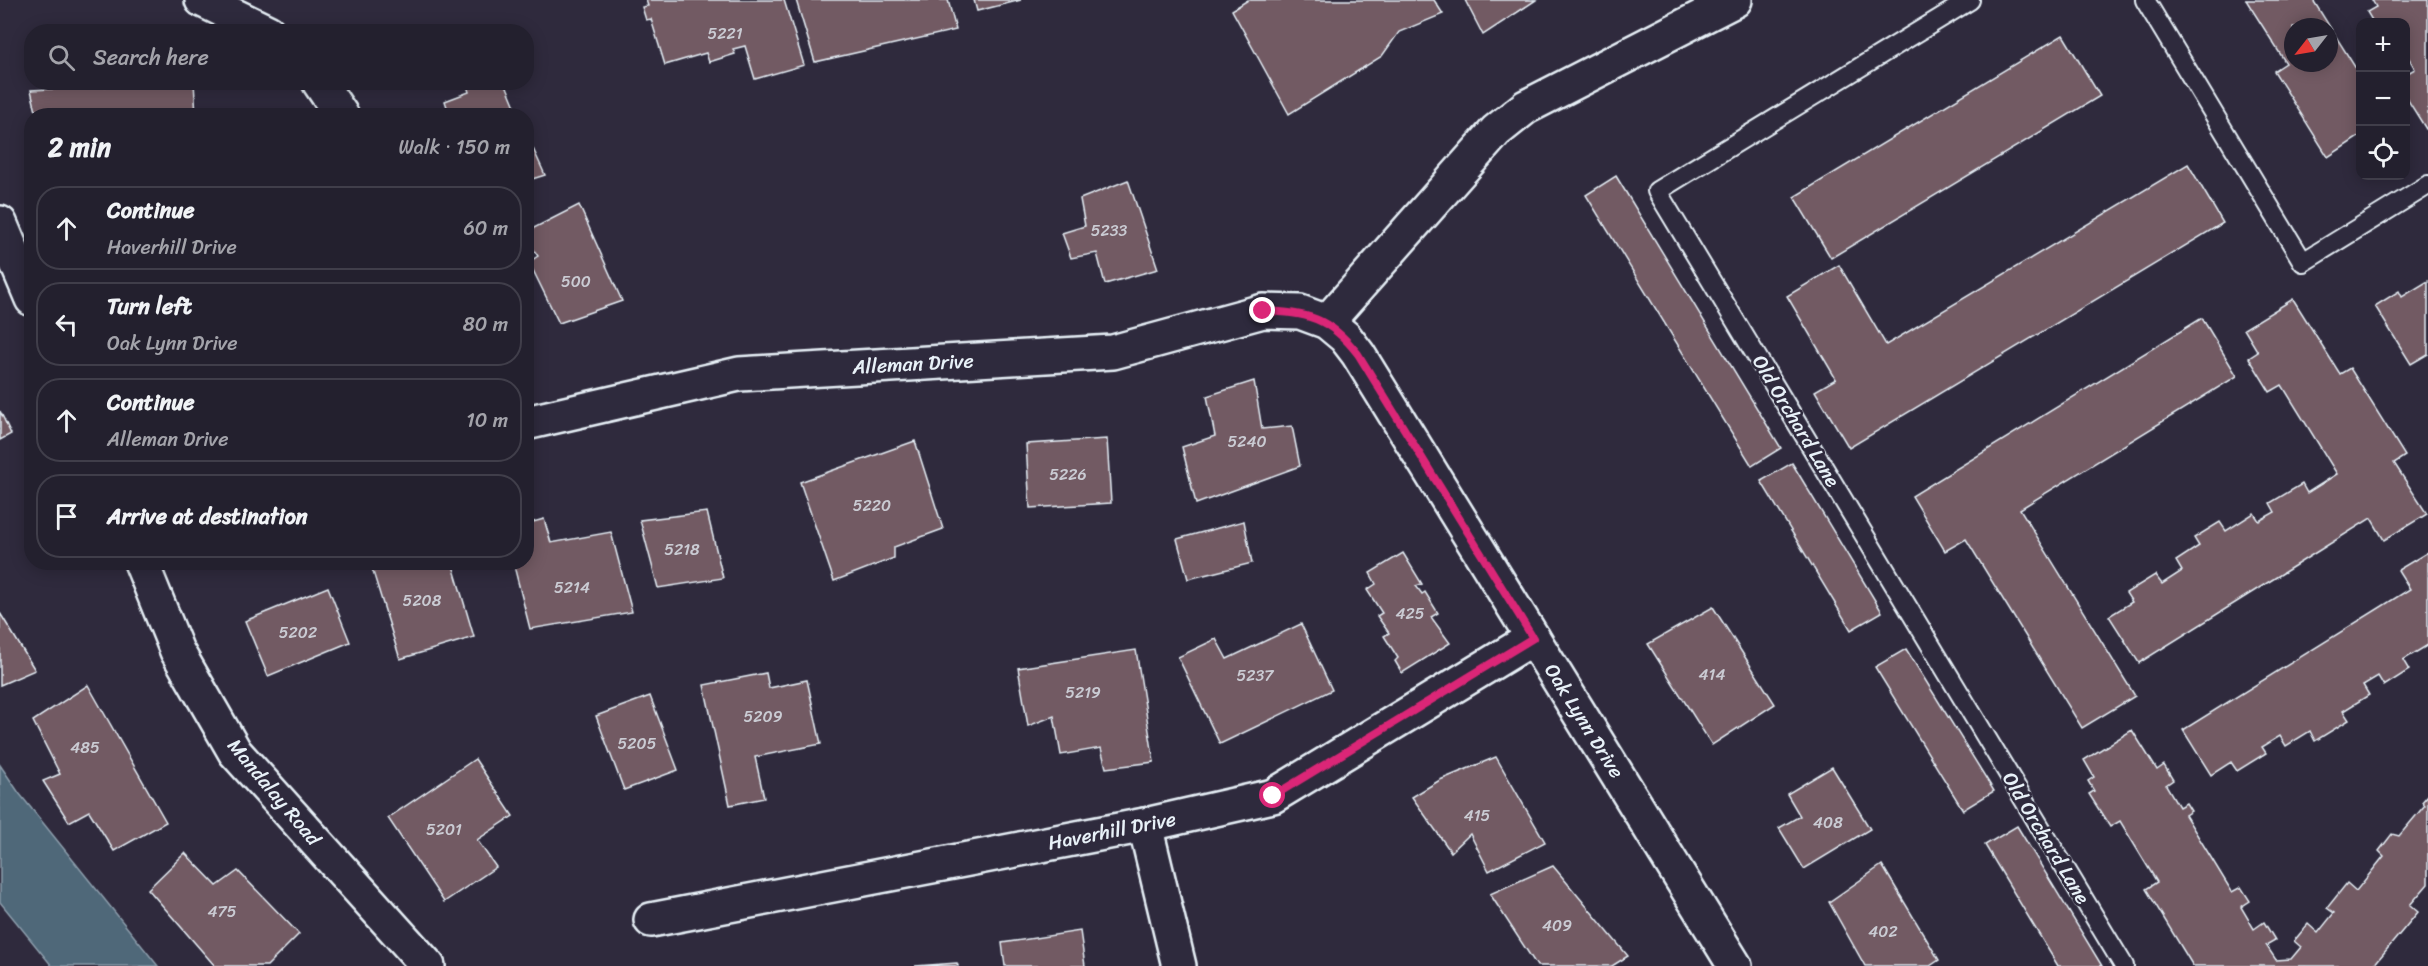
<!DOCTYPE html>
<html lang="en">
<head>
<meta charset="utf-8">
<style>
  :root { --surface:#23202e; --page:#2f2d3a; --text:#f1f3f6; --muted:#a3a3aa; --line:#403e4a }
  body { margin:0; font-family:Sriracha,sans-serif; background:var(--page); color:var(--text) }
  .controls { position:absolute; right:18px; top:18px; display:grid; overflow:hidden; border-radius:12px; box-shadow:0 3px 15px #0003 }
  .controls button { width:54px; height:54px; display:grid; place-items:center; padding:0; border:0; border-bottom:2px solid var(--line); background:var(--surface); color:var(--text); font:30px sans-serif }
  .compass { position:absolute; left:2284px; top:18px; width:54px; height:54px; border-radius:50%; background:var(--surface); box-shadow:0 3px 15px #0003; rotate:239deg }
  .stop { position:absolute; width:18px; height:18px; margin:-14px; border:4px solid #db2777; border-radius:50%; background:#fff }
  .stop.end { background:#db2777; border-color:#fff; box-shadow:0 2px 6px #0008 }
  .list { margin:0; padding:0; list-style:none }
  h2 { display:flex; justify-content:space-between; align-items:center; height:78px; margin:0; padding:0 24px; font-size:26px }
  h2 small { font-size:20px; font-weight:400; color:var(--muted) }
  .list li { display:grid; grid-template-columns:39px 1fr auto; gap:18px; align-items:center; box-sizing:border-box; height:84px; margin:0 12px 12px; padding:0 12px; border:2px solid var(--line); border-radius:24px }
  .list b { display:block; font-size:22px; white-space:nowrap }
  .list p { margin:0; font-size:20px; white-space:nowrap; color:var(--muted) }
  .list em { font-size:20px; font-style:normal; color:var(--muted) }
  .icon { flex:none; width:33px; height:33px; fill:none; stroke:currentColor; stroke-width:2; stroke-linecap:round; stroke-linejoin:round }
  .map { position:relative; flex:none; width:2428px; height:966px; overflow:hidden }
  .search { position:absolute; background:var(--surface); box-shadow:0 3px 15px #0003; left:24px; top:24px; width:510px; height:66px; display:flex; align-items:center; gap:15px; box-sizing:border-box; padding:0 21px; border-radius:24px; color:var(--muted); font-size:22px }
  .panel { position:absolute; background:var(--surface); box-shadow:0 3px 15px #0003; left:24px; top:108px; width:510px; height:462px; border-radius:24px }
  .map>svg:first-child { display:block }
</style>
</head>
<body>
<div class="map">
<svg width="2428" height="966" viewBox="0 0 2428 966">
  <rect width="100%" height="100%" fill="#2f2a3d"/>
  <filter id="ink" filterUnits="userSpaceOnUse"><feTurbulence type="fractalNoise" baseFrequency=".0167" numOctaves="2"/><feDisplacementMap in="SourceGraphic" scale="12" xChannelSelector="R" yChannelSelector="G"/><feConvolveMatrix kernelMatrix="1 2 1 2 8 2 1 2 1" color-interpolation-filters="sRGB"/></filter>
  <g filter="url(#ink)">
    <polygon fill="#4f6779" stroke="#8c9eac" stroke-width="1.5" points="0,765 19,793 158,966 52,966 0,902"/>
    <g fill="#725a64" stroke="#e8f1f8" stroke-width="1.5" fill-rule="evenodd">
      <polygon points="646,0 784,0 804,65 755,79 745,46 733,49 735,54 709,62 706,53 665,65 651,19 646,20 642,7 648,6"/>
      <polygon points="796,0 948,0 956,30 815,62"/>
      <polygon points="974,0 1021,0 977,11"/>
      <polygon points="1248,0 1434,0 1443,14 1399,32 1382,56 1289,114 1232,10"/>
      <polygon points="1465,0 1536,0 1483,35"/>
      <path d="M 2246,0 L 2313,0 L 2360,75 L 2360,136 L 2328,157 L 2274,71 L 2286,63 ZM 2293,27 L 2329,27 L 2329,63 L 2293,63 Z"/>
      <polygon points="2372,0 2428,0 2428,127 2426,129 2406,97 2406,74 2415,69 2406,53 2406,22 2373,22 2367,12 2376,7"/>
      <polygon points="2063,35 2100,96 1831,258 1794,197"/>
      <polygon points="194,82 196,116 37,116 31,90"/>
      <polygon points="466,82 505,82 519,116 450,116 445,101 469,92"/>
      <polygon points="526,133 545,175 526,181"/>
      <polygon points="2188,164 2223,223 1849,448 1815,391 1836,379 1787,296 1839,265 1886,345"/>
      <polygon points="1616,176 1781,448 1752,466 1586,195"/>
      <polygon points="1128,180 1158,269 1105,284 1097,253 1071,258 1062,233 1085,226 1080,199"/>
      <polygon points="579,205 622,301 559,323 529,262 538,256 526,238 526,232"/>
      <polygon points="2428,281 2428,354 2411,364 2375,306 2399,291 2402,297"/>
      <polygon points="2293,299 2340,374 2350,368 2405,456 2394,463 2427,514 2384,540 2371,518 2139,663 2109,616 2132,602 2126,593 2155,575 2162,584 2182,571 2176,561 2199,546 2194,538 2220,522 2226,531 2254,513 2259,521 2275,512 2270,503 2302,484 2307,493 2337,474 2282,385 2270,392 2249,358 2258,352 2244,329"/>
      <polygon points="2202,318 2237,376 2020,509 2135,696 2082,728 1966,539 1945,551 1912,496"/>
      <polygon points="1254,381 1262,429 1292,426 1300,466 1196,504 1182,447 1215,436 1207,396"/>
      <polygon points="0,411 11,434 0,440"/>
      <polygon points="1107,439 1111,503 1030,508 1026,444"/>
      <polygon points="915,441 943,529 894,547 894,558 834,581 800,482"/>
      <polygon points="1792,463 1882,612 1851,630 1761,481"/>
      <polygon points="707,512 723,578 658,588 640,520"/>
      <polygon points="544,519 551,543 611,532 632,612 530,629 513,562 526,562 526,524"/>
      <polygon points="1244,521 1252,563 1188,579 1177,539"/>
      <polygon points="2428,552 2428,645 2403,660 2409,670 2384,686 2378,676 2363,685 2369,695 2343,711 2349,720 2315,741 2310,731 2286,746 2280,736 2262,747 2266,753 2237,771 2231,762 2211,775 2183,730 2410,589 2398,570"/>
      <polygon points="1403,553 1422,584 1416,586 1422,594 1425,592 1438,613 1431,617 1450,643 1402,673 1395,661 1398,658 1384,636 1389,633 1377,616 1382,613 1367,590 1376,584 1370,573"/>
      <polygon points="370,562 452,562 474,637 400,659"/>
      <polygon points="328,587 350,642 268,676 245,621"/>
      <polygon points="1713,607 1775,704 1712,745 1648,644"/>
      <polygon points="0,613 35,670 0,685"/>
      <polygon points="1301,624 1332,690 1220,744 1178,657 1216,639 1227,659"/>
      <polygon points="1906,649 1994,791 1963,810 1875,667"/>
      <polygon points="1136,650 1154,762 1106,768 1101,748 1061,755 1054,716 1028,726 1018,668"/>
      <polygon points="766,673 769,688 807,680 821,744 755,757 764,798 730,805 704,685"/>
      <polygon points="88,685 166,822 114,851 89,811 69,822 43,781 60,774 33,721"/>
      <polygon points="650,696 678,770 624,790 596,716"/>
      <polygon points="2132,730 2157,770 2164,765 2173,780 2166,785 2179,807 2186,803 2191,811 2185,815 2232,892 2241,887 2250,901 2241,907 2254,929 2264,922 2275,940 2266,945 2276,960 2291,959 2301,947 2294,941 2308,924 2318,933 2334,913 2327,908 2347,883 2356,891 2384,856 2379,851 2392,834 2399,836 2425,805 2422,802 2428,795 2428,884 2410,905 2418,912 2373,966 2193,966 2146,889 2157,882 2120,821 2110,827 2089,794 2094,791 2088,781 2094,777 2084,760"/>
      <polygon points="1496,757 1545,842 1489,871 1470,834 1451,852 1412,797 1440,780"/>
      <polygon points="475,759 513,816 477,840 496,867 444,902 388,818"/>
      <polygon points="1832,767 1870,829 1804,869 1779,828 1800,816 1787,794"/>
      <polygon points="2017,826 2102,966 2058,966 1985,845"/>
      <polygon points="185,853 217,886 238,871 299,934 267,966 215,966 148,889"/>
      <polygon points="1882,865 1939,960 1930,966 1865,966 1829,902"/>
      <polygon points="1553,866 1628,956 1612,966 1537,966 1490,894"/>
      <polygon points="1080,931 1085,966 1005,966 1002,943"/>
      <polygon points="957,963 958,966 915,966"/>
    </g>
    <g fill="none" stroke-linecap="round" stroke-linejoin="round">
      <g stroke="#e8f1f8" stroke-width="22">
        <g id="lane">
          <polyline points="1970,0 1657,191 2124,966"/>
          <polyline points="2145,0 2303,262 2428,185"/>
        </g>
      </g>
      <g stroke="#e8f1f8" stroke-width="38">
        <g id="street">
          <polyline points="202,0 268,32"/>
          <polyline points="319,82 342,116"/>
          <polyline points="0,223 32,299"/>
          <polyline points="1327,322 1496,131 1526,107 1735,0"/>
          <polyline points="526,423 739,374 1113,352 1263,311 1300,312 1327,322 1345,337 1358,354 1735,966"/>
          <polyline points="141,562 177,651 235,752 428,966"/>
          <polyline points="1145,825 1179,966"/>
          <polyline points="651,920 1145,825 1273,796 1533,638"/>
        </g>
      </g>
      <use href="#lane" stroke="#2f2a3d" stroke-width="18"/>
      <use href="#street" stroke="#2f2a3d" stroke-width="33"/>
    </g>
  </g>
  <g fill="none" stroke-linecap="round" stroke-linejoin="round" filter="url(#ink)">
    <path stroke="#db2777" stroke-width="8" d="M 1263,311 C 1308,313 1329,317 1358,354 L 1533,638 L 1273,796"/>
  </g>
  <g text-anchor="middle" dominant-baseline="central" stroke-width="5" stroke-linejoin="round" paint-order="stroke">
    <g font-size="16" fill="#cacbd3">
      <text x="725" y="33">5221</text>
      <text x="1109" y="230">5233</text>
      <text x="576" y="281">500</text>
      <text x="1247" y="441">5240</text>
      <text x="1068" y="474">5226</text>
      <text x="872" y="505">5220</text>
      <text x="682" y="549">5218</text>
      <text x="572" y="587">5214</text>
      <text x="422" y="600">5208</text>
      <text x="1410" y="613">425</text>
      <text x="298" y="632">5202</text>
      <text x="1712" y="674">414</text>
      <text x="1255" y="675">5237</text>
      <text x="1083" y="692">5219</text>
      <text x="763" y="716">5209</text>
      <text x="637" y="743">5205</text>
      <text x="85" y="747">485</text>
      <text x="1477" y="815">415</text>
      <text x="1828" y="822">408</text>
      <text x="444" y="829">5201</text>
      <text x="222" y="911">475</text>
      <text x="1557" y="925">409</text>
      <text x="1883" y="931">402</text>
    </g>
    <g font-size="20" fill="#e8f1f8" stroke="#2f2a3d">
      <text transform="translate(913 364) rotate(-3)">Alleman Drive</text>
      <text transform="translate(1796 421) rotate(59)">Old Orchard Lane</text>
      <text transform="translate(1584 721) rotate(58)">Oak Lynn Drive</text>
      <text transform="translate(274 792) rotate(50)">Mandalay Road</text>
      <text transform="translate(1112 831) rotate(-11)">Haverhill Drive</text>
      <text transform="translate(2046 838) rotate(59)">Old Orchard Lane</text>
    </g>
  </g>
</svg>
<div class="controls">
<button>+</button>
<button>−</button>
<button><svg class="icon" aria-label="locate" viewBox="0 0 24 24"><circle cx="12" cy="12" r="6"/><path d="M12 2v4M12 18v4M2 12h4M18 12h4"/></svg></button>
</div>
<svg class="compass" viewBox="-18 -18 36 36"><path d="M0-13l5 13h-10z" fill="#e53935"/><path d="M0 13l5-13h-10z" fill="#a3a3aa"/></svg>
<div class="stop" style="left:1273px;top:796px"></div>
<div class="stop end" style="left:1263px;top:311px"></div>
<div class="search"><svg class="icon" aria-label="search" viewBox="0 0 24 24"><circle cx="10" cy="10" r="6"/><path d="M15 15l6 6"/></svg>Search here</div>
<section class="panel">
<h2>2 min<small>Walk · 150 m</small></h2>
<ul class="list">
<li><svg class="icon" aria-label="ahead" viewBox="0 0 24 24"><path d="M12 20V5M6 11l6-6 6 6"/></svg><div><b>Continue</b><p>Haverhill Drive</p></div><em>60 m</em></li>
<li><svg class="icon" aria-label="left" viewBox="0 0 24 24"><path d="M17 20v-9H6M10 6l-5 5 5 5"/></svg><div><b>Turn left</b><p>Oak Lynn Drive</p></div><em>80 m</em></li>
<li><svg class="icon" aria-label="ahead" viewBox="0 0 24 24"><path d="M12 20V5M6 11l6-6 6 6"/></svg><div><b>Continue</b><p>Alleman Drive</p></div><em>10 m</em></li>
<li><svg class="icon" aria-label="arrive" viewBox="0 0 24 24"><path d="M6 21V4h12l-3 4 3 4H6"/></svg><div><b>Arrive at destination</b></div></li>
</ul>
</section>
</div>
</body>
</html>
